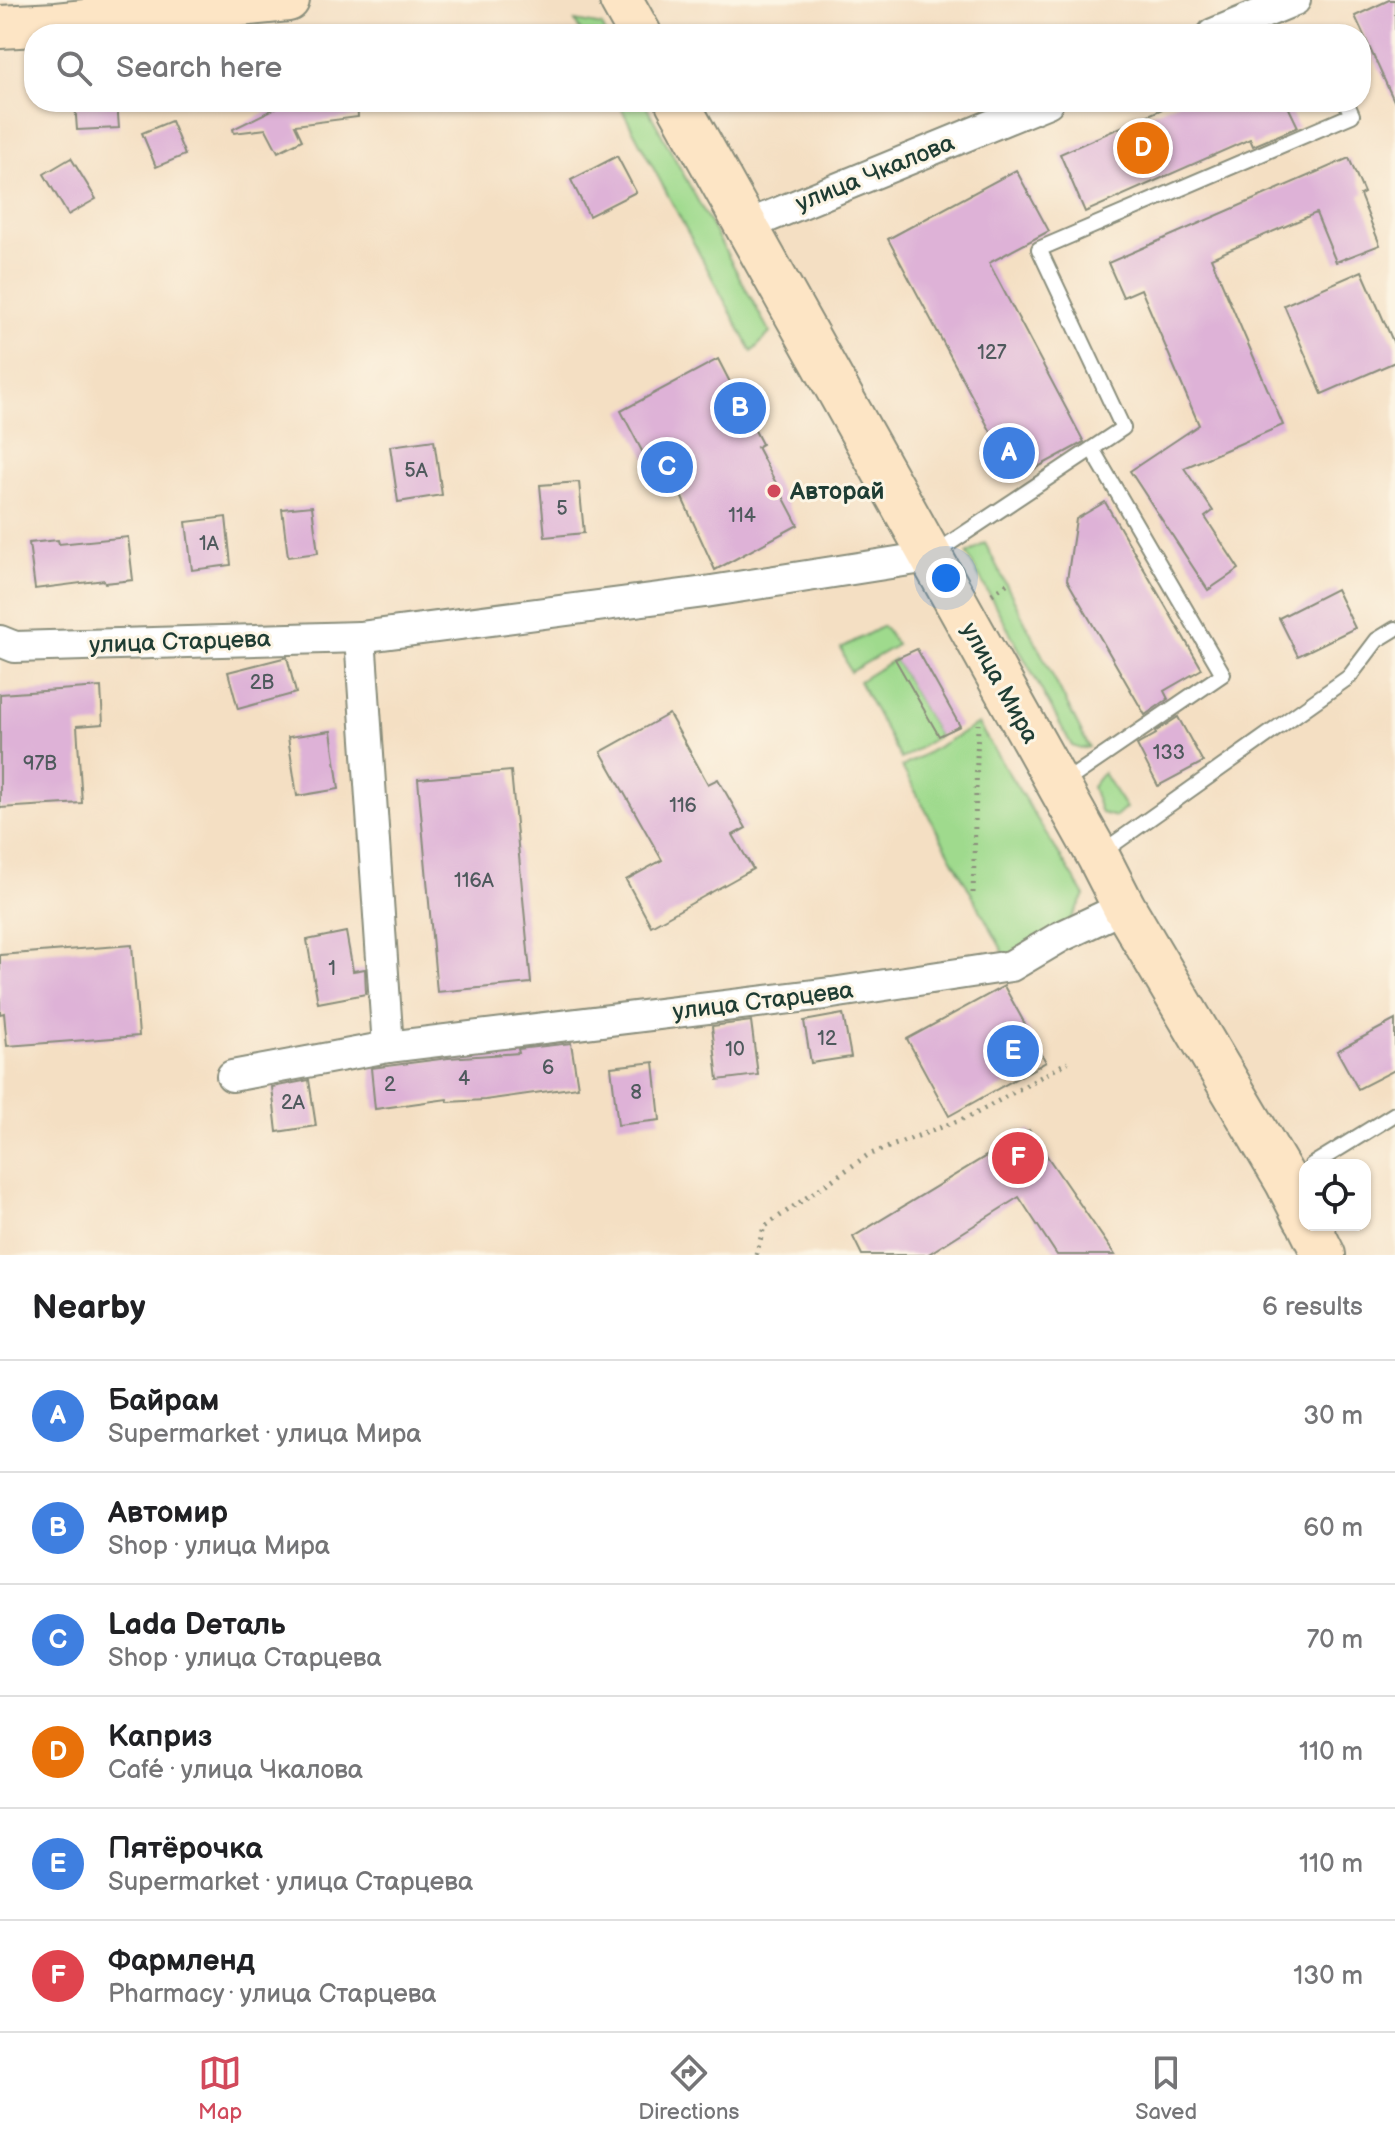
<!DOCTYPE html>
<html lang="en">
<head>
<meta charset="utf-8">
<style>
  :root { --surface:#fff; --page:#f2f2f2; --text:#202124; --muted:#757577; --line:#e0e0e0; --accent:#d1495b }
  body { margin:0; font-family:"Balsamiq Sans",sans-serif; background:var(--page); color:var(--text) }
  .controls { position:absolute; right:24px; bottom:24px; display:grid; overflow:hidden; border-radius:16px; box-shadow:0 2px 6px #0004 }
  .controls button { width:72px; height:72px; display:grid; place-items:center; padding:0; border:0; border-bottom:2px solid var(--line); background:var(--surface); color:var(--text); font:40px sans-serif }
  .you { position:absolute; left:946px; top:578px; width:28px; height:28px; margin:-20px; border:6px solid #fff; border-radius:50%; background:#1a73e8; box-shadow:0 0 0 12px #1a73e833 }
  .badge { display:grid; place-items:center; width:52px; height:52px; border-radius:50%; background:var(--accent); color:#fff; font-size:26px; font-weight:700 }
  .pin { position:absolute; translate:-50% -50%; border:4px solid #fff; box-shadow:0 2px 8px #0006 }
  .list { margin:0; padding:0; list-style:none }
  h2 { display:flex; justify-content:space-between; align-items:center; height:104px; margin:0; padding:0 32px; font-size:34px }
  h2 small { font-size:26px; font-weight:400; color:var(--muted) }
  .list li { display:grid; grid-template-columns:52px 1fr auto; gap:24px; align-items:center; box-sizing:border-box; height:112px; padding:0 32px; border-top:2px solid var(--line) }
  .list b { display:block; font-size:30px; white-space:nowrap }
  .list p { margin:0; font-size:26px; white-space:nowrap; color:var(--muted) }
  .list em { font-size:26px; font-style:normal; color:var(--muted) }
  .icon { flex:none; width:44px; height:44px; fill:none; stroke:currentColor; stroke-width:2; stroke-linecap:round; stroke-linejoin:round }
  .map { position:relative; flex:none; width:1395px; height:1255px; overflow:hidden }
  .search { position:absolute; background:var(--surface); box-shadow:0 2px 6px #0004; left:24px; right:24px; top:24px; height:88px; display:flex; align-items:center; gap:20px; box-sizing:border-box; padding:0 28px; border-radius:32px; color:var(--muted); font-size:30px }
  .sheet { height:776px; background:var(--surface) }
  nav { display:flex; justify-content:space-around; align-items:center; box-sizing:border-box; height:112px; border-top:2px solid var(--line); background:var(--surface); font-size:22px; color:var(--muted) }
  nav a { display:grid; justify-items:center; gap:4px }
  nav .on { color:var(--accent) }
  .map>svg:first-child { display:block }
</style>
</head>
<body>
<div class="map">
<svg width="1395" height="1255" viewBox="0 0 1395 1255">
  <rect width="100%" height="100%" fill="#fcf5e5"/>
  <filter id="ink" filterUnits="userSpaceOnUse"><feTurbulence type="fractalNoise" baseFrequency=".0125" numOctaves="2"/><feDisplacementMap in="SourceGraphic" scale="16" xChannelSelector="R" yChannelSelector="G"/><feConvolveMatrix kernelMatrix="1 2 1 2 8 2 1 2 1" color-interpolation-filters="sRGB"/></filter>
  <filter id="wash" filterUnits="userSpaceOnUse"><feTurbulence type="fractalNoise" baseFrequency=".006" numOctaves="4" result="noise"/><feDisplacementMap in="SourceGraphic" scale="32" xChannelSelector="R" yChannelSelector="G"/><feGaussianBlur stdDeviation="1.8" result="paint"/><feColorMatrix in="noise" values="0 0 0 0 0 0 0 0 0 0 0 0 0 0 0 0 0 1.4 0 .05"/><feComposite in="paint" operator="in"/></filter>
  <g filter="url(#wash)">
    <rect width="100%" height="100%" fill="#f4dfc3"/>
    <g fill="#9fda8d" stroke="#5f8c60" stroke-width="2">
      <polygon points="575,21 602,26 606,34 582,34"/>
      <polygon points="618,102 644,102 770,333 752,352"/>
      <polygon points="985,543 1089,747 1081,749 1072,746 967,554"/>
      <polygon points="883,626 897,645 850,672 841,648"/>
      <polygon points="895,659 939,736 901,759 859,681"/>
      <polygon points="978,724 1085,896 1060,937 1011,966 902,767"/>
      <polygon points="1103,773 1126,808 1116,817 1101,813 1092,787"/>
    </g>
    <g id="blocks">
      <g fill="#deb2d7">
        <polygon points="1389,0 1395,0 1395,103 1355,16"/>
        <polygon points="75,102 117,102 119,128 77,130"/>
        <polygon points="288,102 357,102 358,117 295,125 302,140 278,152 266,129 234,133 233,129"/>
        <polygon points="1178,102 1286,102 1298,127 1253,146 1250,139 1085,212 1060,154"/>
        <polygon points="171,121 185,155 156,167 142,133"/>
        <polygon points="617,156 636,192 589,216 571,180"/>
        <polygon points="71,158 96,199 68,215 44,174"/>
        <polygon points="1349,158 1364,193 1360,195 1380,245 1336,262 1316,213 1211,258 1283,425 1184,468 1213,511 1205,517 1239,569 1208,590 1130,471 1199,425 1141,289 1123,297 1108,263"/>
        <polygon points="1016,170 1049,231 989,263 1084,442 1016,479 888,239"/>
        <polygon points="1362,271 1395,346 1395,362 1322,394 1284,305"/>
        <polygon points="718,359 762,444 757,447 798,525 715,570 678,489 665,495 621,411"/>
        <polygon points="434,440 442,495 398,502 390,446"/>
        <polygon points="579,482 584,533 545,537 540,485"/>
        <polygon points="1105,502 1202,669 1164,691 1168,699 1145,715 1067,580 1076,519"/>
        <polygon points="312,506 318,553 288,557 282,509"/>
        <polygon points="226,517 231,565 192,570 186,522"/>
        <polygon points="128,537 133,580 105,583 104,580 35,589 29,543 58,540 59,544"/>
        <polygon points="1336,589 1355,628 1298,656 1279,618"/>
        <polygon points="917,649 960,726 939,736 895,659"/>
        <polygon points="287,657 296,693 238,709 228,672"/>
        <polygon points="101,687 103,724 77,726 82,803 0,808 0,694"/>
        <polygon points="669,714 708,784 718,779 746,828 733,835 753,869 651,926 626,880 662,860 601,752"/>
        <polygon points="1178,717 1203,762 1158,786 1137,745 1156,734 1155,732"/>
        <polygon points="331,731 339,789 297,796 288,737"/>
        <polygon points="511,771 531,983 437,992 418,779"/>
        <polygon points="346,932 353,971 365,969 366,994 318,1003 307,940"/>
        <polygon points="132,945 139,1036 7,1046 4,1013 0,1014 0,955"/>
        <polygon points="1004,986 1046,1062 949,1116 907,1039"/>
        <polygon points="843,1014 851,1057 811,1063 804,1021"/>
        <polygon points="1395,1020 1395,1070 1358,1089 1337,1051"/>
        <polygon points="751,1021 758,1075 718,1080 712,1026"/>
        <polygon points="571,1043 578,1087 485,1100 448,1102 447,1099 375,1109 371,1068 448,1058 519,1053 518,1049"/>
        <polygon points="654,1062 660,1120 618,1125 611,1067"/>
        <polygon points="309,1080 316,1126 277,1132 272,1087"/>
        <polygon points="1029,1130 1115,1255 1057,1255 1019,1197 927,1255 862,1255 853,1237"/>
      </g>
    </g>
  </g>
  <g filter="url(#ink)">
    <use href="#blocks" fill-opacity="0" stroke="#8a8e7c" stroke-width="2"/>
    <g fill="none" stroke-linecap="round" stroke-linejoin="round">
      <g stroke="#8a8e7c" stroke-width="18">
        <g id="service">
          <polyline points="935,553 1123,428 1039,249 1352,115 1346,102"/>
          <polyline points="1062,784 1223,674 1092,449"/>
          <polyline points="1101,853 1349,677 1377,640 1395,629"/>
          <polyline points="1312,1165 1395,1114"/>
        </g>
      </g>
      <g stroke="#8a8e7c" stroke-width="34">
        <g id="minor">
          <polyline points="1213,34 1295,0"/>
          <polyline points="746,226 1048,102"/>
          <polyline points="360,637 705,592 929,557"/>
          <polyline points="0,641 15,647 360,637 388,1047 832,993 1011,966 1060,937 1124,907"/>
          <polyline points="232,1076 388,1047"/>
        </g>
      </g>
      <g stroke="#8a8e7c" stroke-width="46">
        <g id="secondary">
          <polyline points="621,0 640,34"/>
          <polyline points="0,27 56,24 288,0"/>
          <polyline points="677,102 1098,856 1124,907 1286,1181 1305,1218"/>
          <polyline points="1309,1225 1324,1255"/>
        </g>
      </g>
      <g stroke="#8a8e7c" stroke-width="5" stroke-dasharray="2 6" stroke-linecap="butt">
        <polyline points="992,594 1011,581"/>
        <polyline points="973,893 978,724"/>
        <polyline points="756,1255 764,1227 868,1155 973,1115 1068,1062"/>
      </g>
      <use href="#service" stroke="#fff" stroke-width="14"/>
      <use href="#minor" stroke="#fff" stroke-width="30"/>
      <use href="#secondary" stroke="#fde5c5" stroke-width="42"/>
    </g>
  </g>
  <circle fill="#d1495b" stroke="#fcf5e5" stroke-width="3" cx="774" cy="491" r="8"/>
  <g text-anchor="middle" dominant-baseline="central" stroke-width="6" stroke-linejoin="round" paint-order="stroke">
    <g font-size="20" fill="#4f5a5d">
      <text x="992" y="353">127</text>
      <text x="416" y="471">5А</text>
      <text x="562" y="509">5</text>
      <text x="742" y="516">114</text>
      <text x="209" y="544">1А</text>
      <text x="262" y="683">2В</text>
      <text x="1169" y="753">133</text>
      <text x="40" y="764">97В</text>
      <text x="683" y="806">116</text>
      <text x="474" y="881">116А</text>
      <text x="332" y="969">1</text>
      <text x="827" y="1039">12</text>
      <text x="735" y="1050">10</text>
      <text x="548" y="1068">6</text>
      <text x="464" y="1079">4</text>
      <text x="390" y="1085">2</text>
      <text x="636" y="1093">8</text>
      <text x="293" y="1103">2А</text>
    </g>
    <g font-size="24" fill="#1f3d34" stroke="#fcf5e5">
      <text transform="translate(875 173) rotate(-22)">улица Чкалова</text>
      <text transform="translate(180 642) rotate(-2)">улица Старцева</text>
      <text transform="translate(1000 683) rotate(61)">улица Мира</text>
      <text transform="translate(763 1001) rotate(-7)">улица Старцева</text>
    </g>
    <g font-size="24" font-weight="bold" fill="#1f3d34" stroke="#fcf5e5" text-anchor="start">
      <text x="790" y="491">Авторай</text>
    </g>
  </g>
</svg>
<div class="controls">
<button><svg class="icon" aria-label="locate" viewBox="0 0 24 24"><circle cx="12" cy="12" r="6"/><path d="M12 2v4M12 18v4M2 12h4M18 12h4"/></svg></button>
</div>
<div class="you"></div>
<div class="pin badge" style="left:1009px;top:453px;background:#3f7fe0">A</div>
<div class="pin badge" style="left:740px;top:408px;background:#3f7fe0">B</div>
<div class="pin badge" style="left:667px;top:467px;background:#3f7fe0">C</div>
<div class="pin badge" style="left:1143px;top:148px;background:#e8710a">D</div>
<div class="pin badge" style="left:1013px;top:1051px;background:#3f7fe0">E</div>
<div class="pin badge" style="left:1018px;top:1158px;background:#e0444e">F</div>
<div class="search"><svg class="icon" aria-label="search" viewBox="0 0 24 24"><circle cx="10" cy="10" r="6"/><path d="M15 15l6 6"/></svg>Search here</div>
</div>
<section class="sheet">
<h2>Nearby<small>6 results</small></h2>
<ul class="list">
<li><span class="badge" style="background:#3f7fe0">A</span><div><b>Байрам</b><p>Supermarket · улица Мира</p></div><em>30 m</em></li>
<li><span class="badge" style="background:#3f7fe0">B</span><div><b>Автомир</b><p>Shop · улица Мира</p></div><em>60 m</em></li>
<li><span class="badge" style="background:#3f7fe0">C</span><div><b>Lada Dеталь</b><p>Shop · улица Старцева</p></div><em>70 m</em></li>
<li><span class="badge" style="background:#e8710a">D</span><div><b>Каприз</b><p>Café · улица Чкалова</p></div><em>110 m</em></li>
<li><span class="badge" style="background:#3f7fe0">E</span><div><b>Пятёрочка</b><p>Supermarket · улица Старцева</p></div><em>110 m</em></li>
<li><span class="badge" style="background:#e0444e">F</span><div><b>Фармленд</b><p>Pharmacy · улица Старцева</p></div><em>130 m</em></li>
</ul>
</section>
<nav>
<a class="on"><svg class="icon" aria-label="map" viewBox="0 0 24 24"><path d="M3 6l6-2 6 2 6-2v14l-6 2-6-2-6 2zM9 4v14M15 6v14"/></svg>Map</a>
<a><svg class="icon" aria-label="directions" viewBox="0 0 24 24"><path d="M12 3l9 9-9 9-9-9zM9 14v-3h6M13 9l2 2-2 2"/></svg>Directions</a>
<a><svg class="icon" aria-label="saved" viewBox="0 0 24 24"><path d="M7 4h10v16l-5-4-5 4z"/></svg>Saved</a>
</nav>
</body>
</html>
